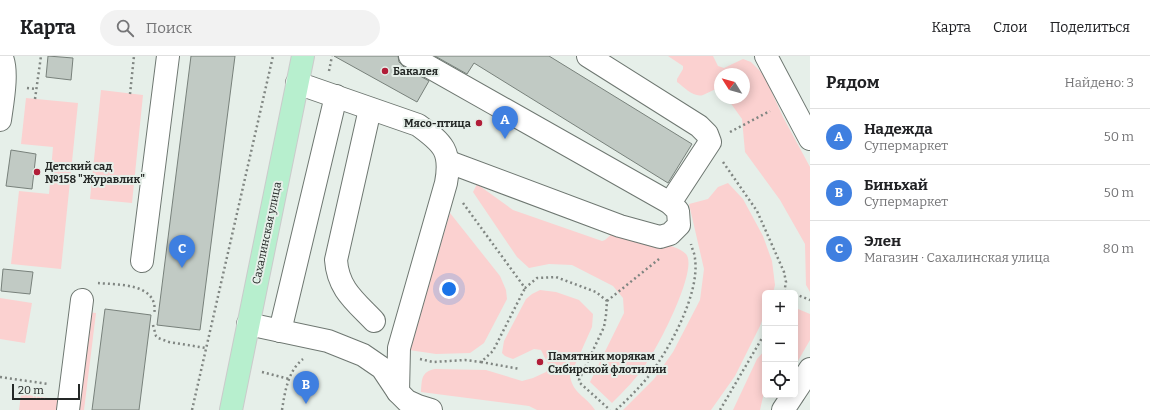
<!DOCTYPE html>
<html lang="ru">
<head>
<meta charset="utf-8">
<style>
  :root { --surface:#fff; --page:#f2f2f2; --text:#202124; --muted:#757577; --line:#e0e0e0; --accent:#b11d38 }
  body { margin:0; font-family:Bitter,serif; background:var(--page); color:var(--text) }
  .controls { position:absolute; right:12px; bottom:12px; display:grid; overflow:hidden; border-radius:6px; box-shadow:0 2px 10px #0003 }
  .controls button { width:36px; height:36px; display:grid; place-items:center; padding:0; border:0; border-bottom:1px solid var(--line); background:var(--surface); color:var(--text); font:20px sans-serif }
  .compass { position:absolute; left:714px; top:12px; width:36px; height:36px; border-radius:50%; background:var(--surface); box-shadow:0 2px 10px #0003; rotate:307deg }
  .scale { position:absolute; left:12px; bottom:10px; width:68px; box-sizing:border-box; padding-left:4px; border:2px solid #242826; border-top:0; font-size:11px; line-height:14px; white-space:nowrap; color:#242826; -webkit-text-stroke:3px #e6efe9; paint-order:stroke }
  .you { position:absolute; left:449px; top:233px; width:14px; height:14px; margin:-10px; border:3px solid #fff; border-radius:50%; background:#1a73e8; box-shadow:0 0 0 6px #1a73e833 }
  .badge { display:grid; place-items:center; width:26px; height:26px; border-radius:50%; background:var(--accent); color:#fff; font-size:13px; font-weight:700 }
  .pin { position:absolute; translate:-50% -33px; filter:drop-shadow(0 1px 2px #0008) }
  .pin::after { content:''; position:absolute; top:21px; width:14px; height:12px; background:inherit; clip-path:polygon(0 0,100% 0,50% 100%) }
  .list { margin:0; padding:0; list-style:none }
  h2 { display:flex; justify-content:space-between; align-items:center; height:52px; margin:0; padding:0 16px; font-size:17px }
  h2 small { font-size:13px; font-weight:400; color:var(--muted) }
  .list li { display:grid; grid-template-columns:26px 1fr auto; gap:12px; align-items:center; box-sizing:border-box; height:56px; padding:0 16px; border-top:1px solid var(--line) }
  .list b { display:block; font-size:15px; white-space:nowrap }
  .list p { margin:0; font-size:13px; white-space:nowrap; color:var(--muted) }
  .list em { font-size:13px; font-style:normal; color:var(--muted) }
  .icon { flex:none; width:22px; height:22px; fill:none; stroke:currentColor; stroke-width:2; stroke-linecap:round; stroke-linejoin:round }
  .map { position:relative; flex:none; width:810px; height:354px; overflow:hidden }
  header { display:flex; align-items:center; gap:24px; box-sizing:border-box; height:56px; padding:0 20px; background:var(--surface); border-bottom:1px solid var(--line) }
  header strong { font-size:19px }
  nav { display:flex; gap:22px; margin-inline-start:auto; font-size:14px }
  .search { width:280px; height:36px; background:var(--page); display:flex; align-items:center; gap:10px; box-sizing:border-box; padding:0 14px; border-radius:22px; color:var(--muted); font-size:15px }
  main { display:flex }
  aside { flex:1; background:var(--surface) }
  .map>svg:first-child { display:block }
</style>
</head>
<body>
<header>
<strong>Карта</strong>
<div class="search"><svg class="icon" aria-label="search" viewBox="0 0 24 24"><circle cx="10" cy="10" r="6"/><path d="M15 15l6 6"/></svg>Поиск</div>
<nav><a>Карта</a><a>Слои</a><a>Поделиться</a></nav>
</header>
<main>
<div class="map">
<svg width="810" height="354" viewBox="0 0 810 354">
  <rect width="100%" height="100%" fill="#e6efe9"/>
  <g fill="#fbd1d0">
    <path d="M 668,0 L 713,0 L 718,10 L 724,12 L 743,3 L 751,6 L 764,19 L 783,61 L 810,111 L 810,236 L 806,229 L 805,188 L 780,144 L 745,96 L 742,63 L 727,42 L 744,42 L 744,18 L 720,18 L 720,34 L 718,32 C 713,34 708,37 703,39 C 694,42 684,31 677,26 L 677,23 L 683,13 L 683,10 Z"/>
    <polygon points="101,34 143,39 132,147 90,143"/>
    <polygon points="26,42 78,47 61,213 11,208 19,135 49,138 53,91 21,88"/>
    <polygon points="728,127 743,143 763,180 772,205 775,229 773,237 765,237 765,257 760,270 735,320 711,354 623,354 654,323 673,296 700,244 704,213 689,148 708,143 718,131"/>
    <path d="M 477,128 L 513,154 L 602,185 L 605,184 L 613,177 L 619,178 C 635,181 675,187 686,198 C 699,213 657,293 646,308 C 636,323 624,335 612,347 L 590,326 L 624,257 L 623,242 L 613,230 L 572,209 L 549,208 L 529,212 L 517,201 L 473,136 Z"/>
    <polygon points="450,157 500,220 506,234 507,243 484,287 470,297 436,298 409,294"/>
    <path d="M 540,234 L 556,236 L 579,244 L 593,258 L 592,271 L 570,320 C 573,338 586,340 595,354 L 537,354 L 529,350 L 421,336 C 422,323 421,316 435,313 L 486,314 L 522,325 L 533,322 L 546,316 L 549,310 L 541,294 L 534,293 L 513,303 L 505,300 L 502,297 L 504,285 L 526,243 L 532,238 Z"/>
    <polygon points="0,242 32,247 25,287 0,283"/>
    <polygon points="795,253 798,253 810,258 810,284 795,310"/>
    <polygon points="88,256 96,257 84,354 76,354"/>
    <polygon points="765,294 765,332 760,354 733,354 757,303"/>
    <polygon points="21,338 61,344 59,354 19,354"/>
  </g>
  <g fill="#c1cac4" stroke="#78817b">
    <polygon points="48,0 73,2 71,24 46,21"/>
    <polygon points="191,0 235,0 200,274 157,269"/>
    <polygon points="334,0 398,0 399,6 404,11 429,25 417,46"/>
    <polygon points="435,0 549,0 692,88 668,127 474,7 467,18"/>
    <polygon points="11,94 36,98 32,133 6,130"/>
    <polygon points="3,213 33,216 30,238 1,235"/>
    <polygon points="105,253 151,259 139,354 92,354"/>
  </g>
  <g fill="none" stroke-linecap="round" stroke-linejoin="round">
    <g stroke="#6e7771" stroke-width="24">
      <g id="minor">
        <polyline points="410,0 670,147 678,155 679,169 670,178 660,181 620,170 449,106"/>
        <polyline points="588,0 699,70 707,78 710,86 670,147"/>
        <polyline points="766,0 810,83"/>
        <path d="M 297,27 L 418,69 C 443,87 452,95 446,127 L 399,292 L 398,336"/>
        <path d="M 370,53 L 336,204 C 338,233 355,245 374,265"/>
        <path d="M 0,64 C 2,49 9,12 1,0"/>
        <polyline points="142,205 168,0"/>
        <polyline points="248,268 328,285 363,299 382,312 398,336 407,345 418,350 431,354"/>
        <polyline points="280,275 336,40"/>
        <polyline points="795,336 810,313"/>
        <polyline points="68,354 82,244"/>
        <polyline points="783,354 793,339"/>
      </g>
    </g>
    <g stroke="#cacbcb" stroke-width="24">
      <polyline id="major" points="231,354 303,0"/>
    </g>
    <g stroke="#808682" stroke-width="2.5" stroke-dasharray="2 3" stroke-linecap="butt">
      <polyline points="329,15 332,0"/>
      <polyline points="27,32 36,33"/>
      <polyline points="130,38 134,0"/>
      <polyline points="35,43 41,0"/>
      <polyline points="730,76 770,55"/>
      <polyline points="723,106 757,155 784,216 786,226 784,237"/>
      <polyline points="463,147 525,232 537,222 556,221 596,236 607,245 606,259 604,271 579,324 580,327 610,354"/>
      <path d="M 98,227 C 119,229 160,227 154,259"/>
      <polyline points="785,235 792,237"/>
      <polyline points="795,238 810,244"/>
      <polyline points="607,245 659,203"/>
      <polyline points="153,269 156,280 158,282 169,286 206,292"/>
      <polyline points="420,303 433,306 465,304 481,306 493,295 525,232"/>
      <polyline points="481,306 520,313"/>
      <polyline points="262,316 289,323"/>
      <polyline points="0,321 48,328"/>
      <polyline points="192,354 273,0"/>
      <path d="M 282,354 C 285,335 288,315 303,303"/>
      <path d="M 616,354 C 627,344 638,333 648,321 C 669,294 700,238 695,203 C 695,198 692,193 691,188"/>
      <polyline points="720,354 765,277"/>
    </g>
    <use href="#minor" stroke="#fff" stroke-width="22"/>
    <use href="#major" stroke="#b7efce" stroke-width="22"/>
  </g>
  <g fill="#b11d38" stroke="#e6efe9" stroke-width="1.5">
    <circle cx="385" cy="15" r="4"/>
    <circle cx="479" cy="67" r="4"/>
    <circle cx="37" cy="116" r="4"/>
    <circle cx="540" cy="306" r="4"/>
  </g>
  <g text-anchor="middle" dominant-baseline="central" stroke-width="4" stroke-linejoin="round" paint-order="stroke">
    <g font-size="11" font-weight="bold" fill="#242826" stroke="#e6efe9" text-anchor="start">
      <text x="393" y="15">Бакалея</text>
      <text x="471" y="67" text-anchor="end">Мясо-птица</text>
      <text x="45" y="110">Детский сад<tspan x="45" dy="13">№158 "Журавлик"</tspan></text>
      <text x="548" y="300">Памятник морякам<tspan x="548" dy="13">Сибирской флотилии</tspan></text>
    </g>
    <g font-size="11" fill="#242826" stroke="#e6efe9">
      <text transform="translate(267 177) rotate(-78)">Сахалинская улица</text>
    </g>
  </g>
</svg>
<div class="controls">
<button>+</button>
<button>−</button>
<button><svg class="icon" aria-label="locate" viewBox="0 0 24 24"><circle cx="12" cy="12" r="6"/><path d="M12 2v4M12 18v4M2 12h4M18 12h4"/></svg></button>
</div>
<svg class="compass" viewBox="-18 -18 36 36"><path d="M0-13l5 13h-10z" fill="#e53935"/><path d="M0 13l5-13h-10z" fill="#757577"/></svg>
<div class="scale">20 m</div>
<div class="you"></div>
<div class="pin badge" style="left:505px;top:83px;background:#3f7fe0">A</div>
<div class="pin badge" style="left:306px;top:348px;background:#3f7fe0">B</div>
<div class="pin badge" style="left:182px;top:212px;background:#3f7fe0">C</div>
</div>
<aside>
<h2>Рядом<small>Найдено: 3</small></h2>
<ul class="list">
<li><span class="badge" style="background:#3f7fe0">A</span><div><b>Надежда</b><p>Супермаркет</p></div><em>50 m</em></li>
<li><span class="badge" style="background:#3f7fe0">B</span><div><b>Биньхай</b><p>Супермаркет</p></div><em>50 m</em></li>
<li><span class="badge" style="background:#3f7fe0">C</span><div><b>Элен</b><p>Магазин · Сахалинская улица</p></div><em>80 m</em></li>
</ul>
</aside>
</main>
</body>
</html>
